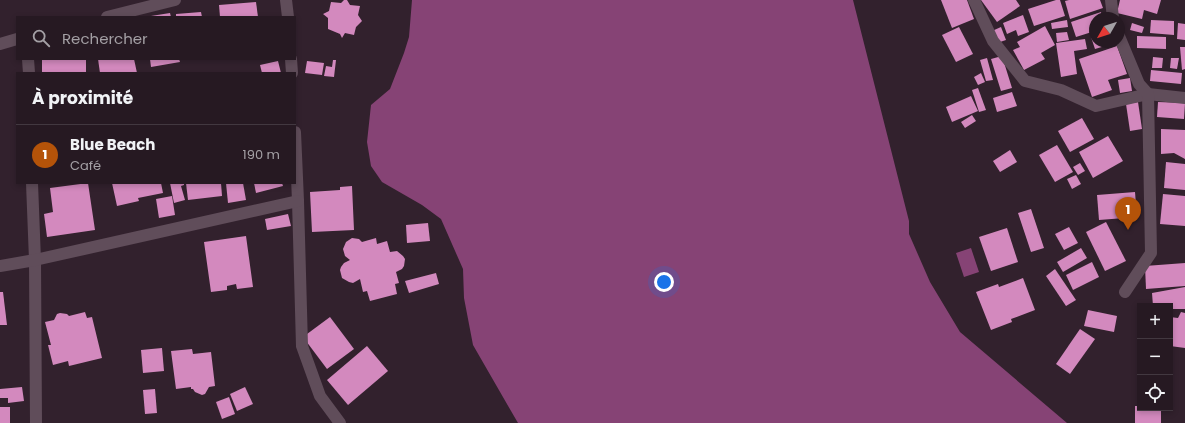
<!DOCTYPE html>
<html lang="fr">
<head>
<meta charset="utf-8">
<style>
  :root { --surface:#261922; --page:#32262f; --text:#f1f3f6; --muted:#a4a0a5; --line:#423840; --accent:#b45309 }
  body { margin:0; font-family:Poppins,sans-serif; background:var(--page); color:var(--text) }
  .controls { position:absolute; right:12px; bottom:12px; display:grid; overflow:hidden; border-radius:0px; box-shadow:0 2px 6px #0003 }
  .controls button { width:36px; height:36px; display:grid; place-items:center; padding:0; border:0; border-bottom:1px solid var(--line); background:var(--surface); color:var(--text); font:20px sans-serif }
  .compass { position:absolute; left:1089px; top:12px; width:36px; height:36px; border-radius:50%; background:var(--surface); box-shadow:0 2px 6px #0003; rotate:231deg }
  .you { position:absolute; left:664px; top:282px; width:14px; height:14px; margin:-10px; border:3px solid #fff; border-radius:50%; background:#1a73e8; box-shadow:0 0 0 6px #1a73e833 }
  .badge { display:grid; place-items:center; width:26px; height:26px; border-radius:50%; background:var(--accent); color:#fff; font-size:13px; font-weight:700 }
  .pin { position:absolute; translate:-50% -33px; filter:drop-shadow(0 1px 2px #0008) }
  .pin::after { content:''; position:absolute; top:21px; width:14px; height:12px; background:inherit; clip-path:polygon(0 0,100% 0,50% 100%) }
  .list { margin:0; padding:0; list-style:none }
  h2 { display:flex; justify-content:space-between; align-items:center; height:52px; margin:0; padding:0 16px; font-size:17px }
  h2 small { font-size:13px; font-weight:400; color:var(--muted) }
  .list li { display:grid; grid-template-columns:26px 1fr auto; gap:12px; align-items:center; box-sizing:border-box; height:60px; padding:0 16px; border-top:1px solid var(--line) }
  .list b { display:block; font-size:15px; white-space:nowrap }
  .list p { margin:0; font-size:13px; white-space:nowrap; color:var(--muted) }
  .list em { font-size:13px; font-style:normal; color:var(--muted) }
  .icon { flex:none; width:22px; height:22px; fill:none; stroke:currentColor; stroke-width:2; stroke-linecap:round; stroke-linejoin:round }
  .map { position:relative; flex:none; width:1185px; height:423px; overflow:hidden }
  .search { position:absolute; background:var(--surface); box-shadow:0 2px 6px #0003; left:16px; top:16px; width:280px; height:44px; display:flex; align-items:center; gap:10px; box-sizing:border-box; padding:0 14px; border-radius:0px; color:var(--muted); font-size:15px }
  .panel { position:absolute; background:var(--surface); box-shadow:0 2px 6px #0003; left:16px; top:72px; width:280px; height:112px; border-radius:0px }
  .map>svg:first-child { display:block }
</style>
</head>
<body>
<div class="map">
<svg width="1185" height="423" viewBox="0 0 1185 423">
  <rect width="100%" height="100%" fill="#32212d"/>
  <g fill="#864375">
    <polygon points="412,0 853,0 909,221 909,234 930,282 960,332 1067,423 518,423 473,345 464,298 463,269 441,219 422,205 382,182 371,166 367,142 371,105 390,89 404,53 409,37"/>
    <polygon points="971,248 979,272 964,277 956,253"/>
  </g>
  <g fill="#d389be">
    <polygon points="344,0 347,0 350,5 360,6 358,15 362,21 356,27 354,35 345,33 342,38 340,34 328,29 328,18 323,14 329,11 331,2 341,3"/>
    <polygon points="941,0 967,0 974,19 952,28"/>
    <polygon points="981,0 1016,0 1020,6 997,22"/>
    <polygon points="1056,0 1060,0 1065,16 1034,26 1028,9"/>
    <polygon points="1069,0 1100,0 1103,8 1070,19 1065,1"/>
    <polygon points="1120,0 1161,0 1157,14 1144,10 1142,19 1117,13"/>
    <polygon points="256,2 258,17 220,17 219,5"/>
    <polygon points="201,12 202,17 176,17 176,14"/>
    <polygon points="1101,12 1102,18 1095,18 1095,31 1076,37 1071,22"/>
    <polygon points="170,13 171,17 151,17 151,16"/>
    <polygon points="1023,15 1029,32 1018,36 1016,30 1007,34 1003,23"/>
    <polygon points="1067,20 1068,27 1052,29 1051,23"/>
    <polygon points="1151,20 1174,21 1174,35 1150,33"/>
    <polygon points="1132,23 1144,27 1142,33 1130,30"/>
    <polygon points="1178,23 1185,24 1185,40 1177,39"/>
    <polygon points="1045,26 1055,45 1041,53 1045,59 1024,70 1013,50 1020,47 1017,42"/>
    <polygon points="959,27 973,54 956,62 942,35"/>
    <polygon points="1001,27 1006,40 997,43 992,31"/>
    <polygon points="1067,32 1069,40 1057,42 1056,33"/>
    <polygon points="1095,36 1095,42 1112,42 1112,44 1095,49 1091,37"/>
    <polygon points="1137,36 1166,37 1166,49 1137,48"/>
    <polygon points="1085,39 1087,49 1074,51 1077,74 1061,77 1056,43"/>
    <polygon points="1117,46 1127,74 1108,80 1112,90 1092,97 1079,59"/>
    <polygon points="1180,47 1185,47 1185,69 1182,70"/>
    <polygon points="1002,56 1012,88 1001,91 991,59"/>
    <polygon points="1153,57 1163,58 1162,68 1152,68"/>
    <polygon points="987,58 993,80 986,81 980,60"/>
    <polygon points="1171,58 1179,58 1177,69 1170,68"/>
    <rect x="42" y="59" width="44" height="14"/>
    <polygon points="98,59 134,59 137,73 100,73"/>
    <polygon points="150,59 179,59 180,62 151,67"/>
    <polygon points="333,60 336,60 334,77 324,76 326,66 332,67"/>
    <polygon points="278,61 281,73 262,73 260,65"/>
    <polygon points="307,61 324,63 322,75 305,73"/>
    <polygon points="1151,70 1182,73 1181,84 1150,81"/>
    <polygon points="981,73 985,82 978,85 974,77"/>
    <polygon points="1130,78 1132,91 1120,93 1118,80"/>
    <polygon points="978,88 986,110 979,112 972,90"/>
    <polygon points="1012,92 1017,106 997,112 993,98"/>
    <polygon points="971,96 978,111 952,122 946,107"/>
    <polygon points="1138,102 1142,129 1130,131 1126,104"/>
    <polygon points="1158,102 1185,103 1184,119 1157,117"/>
    <polygon points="972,115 976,121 965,128 961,122"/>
    <polygon points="1082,118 1094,139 1070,152 1058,131"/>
    <polygon points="1161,129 1185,130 1185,159 1174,153 1161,154"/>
    <polygon points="1108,136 1123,161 1093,178 1079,152"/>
    <polygon points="1057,145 1073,172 1055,182 1039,155"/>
    <polygon points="1010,150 1017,162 1000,172 993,161"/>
    <polygon points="1166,162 1185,164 1185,190 1164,188"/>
    <polygon points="1080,163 1085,171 1078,175 1073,167"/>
    <polygon points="1076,175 1081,184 1072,189 1067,179"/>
    <polygon points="88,183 95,230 47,237 44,214 53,212 50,188"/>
    <polygon points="112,183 161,183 163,193 138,198 139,201 117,206"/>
    <polygon points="170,183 184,183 184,185 181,186 185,200 174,203"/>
    <polygon points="186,183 221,183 222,196 188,200"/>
    <polygon points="226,183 243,183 246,200 228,203"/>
    <polygon points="254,183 282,183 283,186 256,193"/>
    <polygon points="352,186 354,230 312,232 310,192 340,190 340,187"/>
    <polygon points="1135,192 1137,217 1099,220 1097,195"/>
    <polygon points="1163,194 1185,196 1185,226 1160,224"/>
    <polygon points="172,196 175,215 159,218 156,199"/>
    <polygon points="1031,209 1044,248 1031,252 1018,213"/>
    <polygon points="288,214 291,226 267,230 265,219"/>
    <polygon points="1106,222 1126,261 1105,271 1086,232"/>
    <polygon points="428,223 430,241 407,243 406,225"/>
    <polygon points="1069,227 1078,243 1064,250 1055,234"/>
    <polygon points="1007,228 1018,262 991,271 979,237"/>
    <polygon points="246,236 253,287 237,289 236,284 227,286 227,290 211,292 204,242"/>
    <polygon points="352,238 359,239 362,242 376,238 377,244 387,241 390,252 397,251 403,256 405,259 404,266 402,269 396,272 399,283 395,284 397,294 370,301 367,291 363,292 360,279 353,283 349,282 342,278 340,270 341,267 344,263 350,260 345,256 343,249 346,242"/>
    <polygon points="1081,248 1087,258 1063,272 1057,262"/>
    <polygon points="1092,262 1099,277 1073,290 1066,275"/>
    <polygon points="1185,263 1185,286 1146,289 1145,266"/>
    <polygon points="1055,269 1076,300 1066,306 1046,276"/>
    <polygon points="436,273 439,284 409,293 405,281"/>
    <polygon points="1023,278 1035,310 1011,319 1012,322 991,330 976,292 998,284 999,287"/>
    <polygon points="1185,287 1185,309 1170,309 1170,306 1153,306 1152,293"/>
    <polygon points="0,292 3,292 7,325 0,325"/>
    <polygon points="1088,310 1117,316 1114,332 1084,326"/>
    <polygon points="85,312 87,318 92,317 102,358 69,366 68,361 53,365 48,345 51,345 45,322 54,320 57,314 60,313 67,314 69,316"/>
    <polygon points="1181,312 1185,313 1185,348 1170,346 1170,317 1178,318"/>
    <polygon points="330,317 354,349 327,369 303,337"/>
    <polygon points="1080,329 1095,339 1070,374 1056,364"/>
    <polygon points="367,346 388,371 348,405 327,380"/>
    <polygon points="162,348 164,371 143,373 141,350"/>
    <polygon points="192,349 193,354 211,352 215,386 209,387 205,394 202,395 195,392 193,389 191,389 191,387 176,389 171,351"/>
    <polygon points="22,387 24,401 8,403 8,398 0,398 0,389"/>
    <polygon points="245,387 253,404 237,411 230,394"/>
    <polygon points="155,389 157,413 145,414 143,390"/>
    <polygon points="229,397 235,414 222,419 216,402"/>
    <polygon points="1135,406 1140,406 1140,408 1161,408 1161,423 1135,423"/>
    <rect x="0" y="407" width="10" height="16"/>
  </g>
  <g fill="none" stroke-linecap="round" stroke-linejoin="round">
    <g stroke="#604d5a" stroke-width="12">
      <polyline points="286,0 288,17"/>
      <polyline points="974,0 993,41 1025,81 1061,90 1096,106 1148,94 1185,98"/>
      <polyline points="1111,0 1113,18"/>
      <polyline points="107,17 175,0"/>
      <polyline points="1119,36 1139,84 1148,94 1151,253 1125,292"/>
      <polyline points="0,44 17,39"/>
      <polyline points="28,59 29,73"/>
      <polyline points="291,59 292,73"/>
      <polyline points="295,132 298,201 302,346 320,396 340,423"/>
      <polyline points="32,183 35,260 36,423"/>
      <polyline points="0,266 35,260 298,201"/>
    </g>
  </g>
</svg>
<div class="controls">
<button>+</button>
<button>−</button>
<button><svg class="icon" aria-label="locate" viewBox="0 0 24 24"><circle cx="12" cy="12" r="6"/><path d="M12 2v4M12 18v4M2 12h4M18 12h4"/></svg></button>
</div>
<svg class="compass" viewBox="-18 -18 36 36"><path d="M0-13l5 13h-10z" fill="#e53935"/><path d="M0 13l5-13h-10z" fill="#a4a0a5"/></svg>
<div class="you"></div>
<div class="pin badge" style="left:1128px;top:230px">1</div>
<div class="search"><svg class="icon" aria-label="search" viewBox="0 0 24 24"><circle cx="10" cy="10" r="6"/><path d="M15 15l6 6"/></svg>Rechercher</div>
<section class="panel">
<h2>À proximité<small></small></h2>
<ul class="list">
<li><span class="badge">1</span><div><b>Blue Beach</b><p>Café</p></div><em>190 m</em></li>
</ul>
</section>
</div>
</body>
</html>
